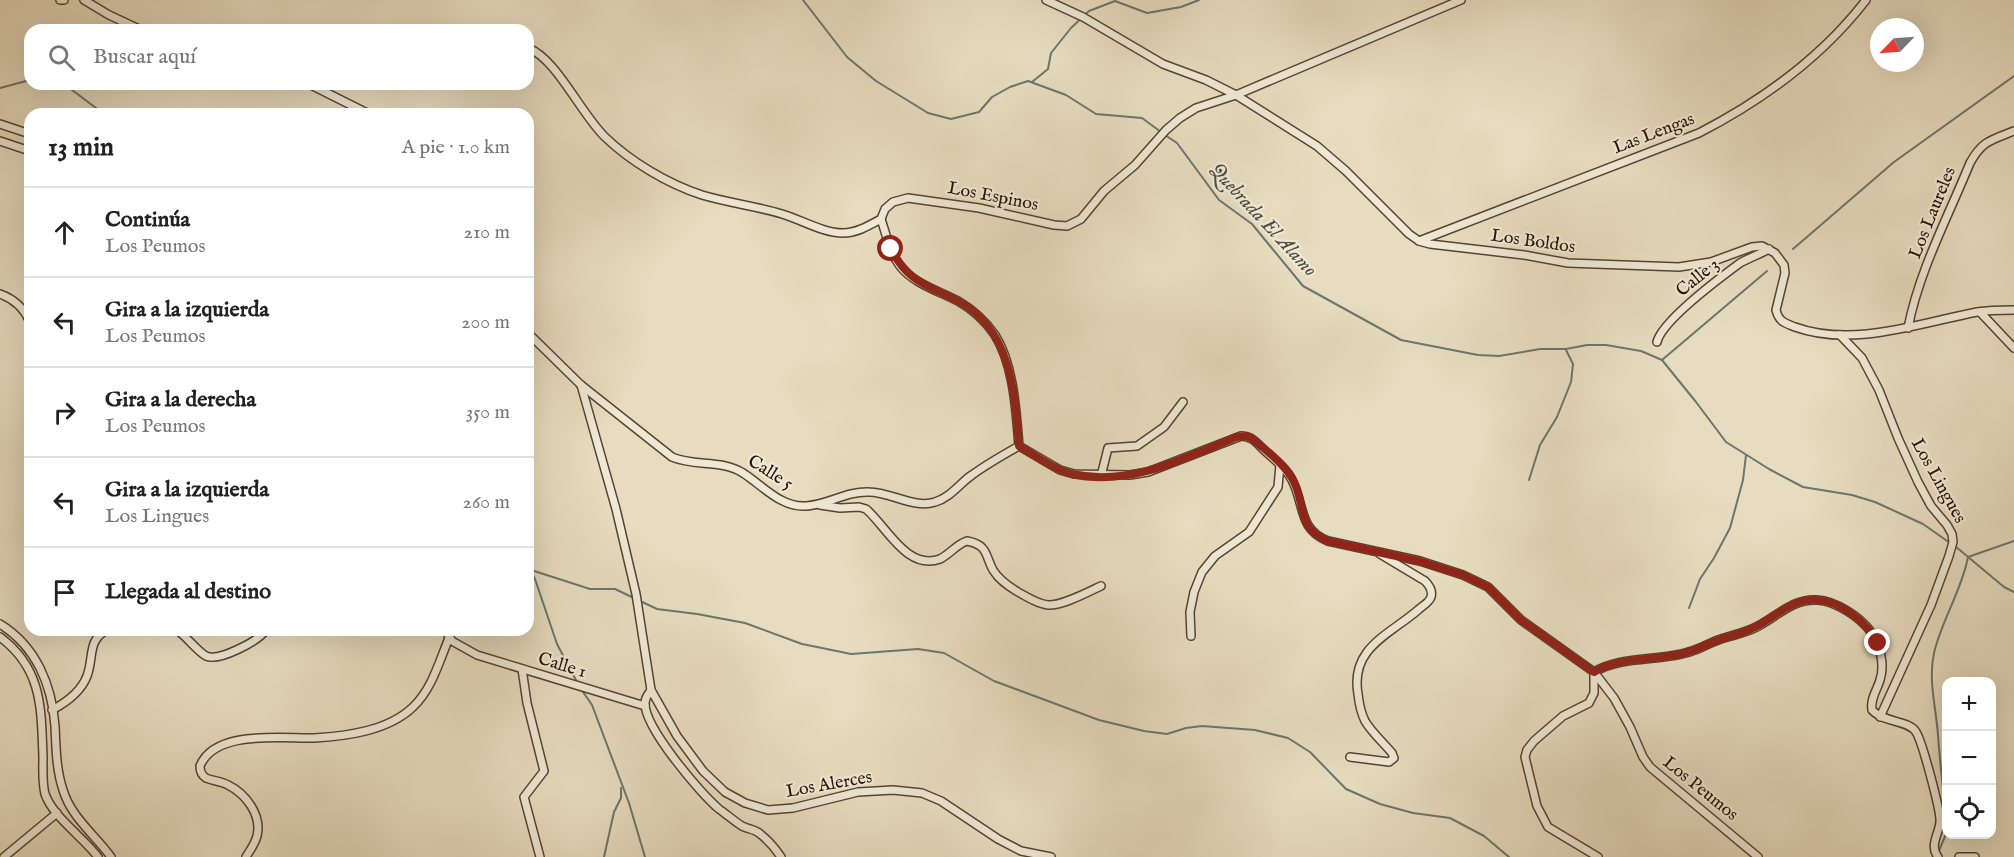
<!DOCTYPE html>
<html lang="es">
<head>
<meta charset="utf-8">
<style>
  :root { --surface:#fff; --page:#f6f6f6; --text:#222; --muted:#767676; --line:#e0e0e0 }
  body { margin:0; font-family:"IM FELL English",serif; background:var(--page); color:var(--text) }
  .controls { position:absolute; right:18px; bottom:18px; display:grid; overflow:hidden; border-radius:12px; box-shadow:0 6px 24px #0002 }
  .controls button { width:54px; height:54px; display:grid; place-items:center; padding:0; border:0; border-bottom:2px solid var(--line); background:var(--surface); color:var(--text); font:30px sans-serif }
  .compass { position:absolute; left:1870px; top:18px; width:54px; height:54px; border-radius:50%; background:var(--surface); box-shadow:0 6px 24px #0002; rotate:245deg }
  .stop { position:absolute; width:18px; height:18px; margin:-14px; border:4px solid #8f2418; border-radius:50%; background:#fff }
  .stop.end { background:#8f2418; border-color:#fff; box-shadow:0 2px 6px #0008 }
  .list { margin:0; padding:0; list-style:none }
  h2 { display:flex; justify-content:space-between; align-items:center; height:78px; margin:0; padding:0 24px; font-size:26px }
  h2 small { font-size:20px; font-weight:400; color:var(--muted) }
  .list li { display:grid; grid-template-columns:39px 1fr auto; gap:18px; align-items:center; box-sizing:border-box; height:90px; padding:0 24px; border-top:2px solid var(--line) }
  .list b { display:block; font-size:22px; white-space:nowrap }
  .list p { margin:0; font-size:20px; white-space:nowrap; color:var(--muted) }
  .list em { font-size:20px; font-style:normal; color:var(--muted) }
  .icon { flex:none; width:33px; height:33px; fill:none; stroke:currentColor; stroke-width:2; stroke-linecap:round; stroke-linejoin:round }
  .map { position:relative; flex:none; width:2014px; height:857px; overflow:hidden }
  .search { position:absolute; background:var(--surface); box-shadow:0 6px 24px #0002; left:24px; top:24px; width:510px; height:66px; display:flex; align-items:center; gap:15px; box-sizing:border-box; padding:0 21px; border-radius:18px; color:var(--muted); font-size:22px }
  .panel { position:absolute; background:var(--surface); box-shadow:0 6px 24px #0002; left:24px; top:108px; width:510px; height:528px; border-radius:18px }
  .map>svg:first-child { display:block }
</style>
</head>
<body>
<div class="map">
<svg width="2014" height="857" viewBox="0 0 2014 857">
  <rect width="100%" height="100%" fill="#e7dcbf"/>
  <filter id="stains"><feTurbulence type="fractalNoise" baseFrequency=".00333" numOctaves="4"/><feColorMatrix values="0 0 0 0 .2 0 0 0 0 .09 0 0 0 0 .02 0 0 0 .5 -.17"/></filter>
  <radialGradient id="worn" r=".72"><stop offset=".6" stop-color="#630" stop-opacity="0"/><stop offset="1" stop-color="#630" stop-opacity=".3"/></radialGradient>
  <g fill="none" stroke-linecap="round" stroke-linejoin="round">
    <g stroke="#6a766e" stroke-width="2">
      <polyline points="803,0 847,57 876,81 928,113 951,119 979,112 992,97 1010,87 1028,81 1066,95 1096,114 1142,118 1161,132"/>
      <polyline points="1032,82 1048,69 1051,53 1071,28 1089,11 1115,1 1147,13 1181,7 1199,0"/>
      <polyline points="64,84 104,114"/>
      <polyline points="0,88 30,80"/>
      <polyline points="1165,135 1177,143 1219,200 1252,224 1303,286 1401,340 1478,355 1499,356 1540,349 1566,349 1587,345 1606,345 1641,351 1662,360 1696,402 1726,442 1769,469 1803,487 1852,495 1875,502 1923,524 1950,543"/>
      <polyline points="1793,249 1894,162 2014,76"/>
      <polyline points="1662,360 1767,271"/>
      <polyline points="1529,480 1540,445 1557,417 1571,382 1573,364 1566,350"/>
      <polyline points="1955,546 2004,587 2014,592"/>
      <polyline points="528,565 535,579 557,644 578,684"/>
      <polyline points="531,570 590,589 615,589 657,609 697,614 745,623 802,644 822,648 851,654 918,649 944,653 994,681 1099,720 1144,731 1167,734 1186,728 1202,726 1255,730 1288,738 1310,752 1346,789 1380,804 1413,813 1450,818 1484,836 1509,857"/>
      <polyline points="1689,608 1700,579 1714,558 1730,528 1743,480 1746,455"/>
      <polyline points="581,689 592,705 629,803 645,857"/>
      <path d="M 1946,817 C 1943,790 1940,762 1938,735 C 1936,707 1928,680 1934,653 C 1942,619 1962,590 1968,557 L 2014,541"/>
      <polyline points="1938,853 1946,834"/>
      <polyline points="604,857 614,812 621,798 621,788"/>
    </g>
    <g stroke="#564330" stroke-width="10">
      <g id="minor">
        <polyline points="60,0 64,0"/>
        <polyline points="84,0 109,15 141,30"/>
        <path d="M 1046,0 L 1083,17 L 1163,64 L 1206,80 L 1236,95 L 1317,146 L 1346,171 L 1409,234 L 1419,241 L 1430,244 L 1524,255 L 1568,263 L 1679,267 L 1711,262 L 1752,247 L 1762,246 L 1775,253 L 1784,265 L 1785,273 L 1776,310 C 1779,322 1785,323 1795,327 C 1853,348 1920,323 1977,312 C 1989,310 2002,310 2014,310"/>
        <path d="M 528,48 C 556,58 581,114 605,137 C 631,162 668,184 702,195 C 729,203 756,206 782,214 C 802,220 823,233 843,233 C 857,233 870,225 881,219 L 885,209 L 893,202 L 908,198 L 979,208 L 1054,225 L 1067,226 L 1081,219 L 1104,191 L 1135,165 L 1166,130 L 1180,118 L 1196,108 L 1236,95 L 1461,0"/>
        <polyline points="309,84 369,114"/>
        <polyline points="0,124 30,134"/>
        <polyline points="0,141 30,151"/>
        <path d="M 881,219 C 886,234 890,253 900,266 C 914,284 939,291 958,301 C 972,309 986,322 995,335 C 1014,365 1016,412 1019,446"/>
        <path d="M 1419,241 L 1699,133 C 1763,100 1822,57 1866,0"/>
        <path d="M 0,294 C 14,299 24,308 30,322"/>
        <polyline points="1980,312 2014,348"/>
        <path d="M 1908,328 C 1919,271 1948,217 1970,163 C 1982,141 1991,140 2014,131"/>
        <path d="M 528,333 L 581,385 L 672,457 C 695,467 721,459 743,473 C 762,485 781,508 806,506 C 828,505 846,491 869,492 C 891,492 914,509 935,502 C 950,498 960,483 972,475 C 987,464 1003,455 1019,446"/>
        <polyline points="1840,335 1862,358 1879,390 1898,438 1918,482 1931,506 1947,525 1952,534 1953,542 1949,556 1931,605 1880,717"/>
        <path d="M 1657,342 C 1662,321 1721,277 1740,263 C 1749,258 1760,254 1769,249"/>
        <polyline points="581,385 616,509 636,594 651,690 677,736 703,771 725,792 745,803 768,810 793,808 858,792 893,790 922,793 941,801 998,839 1021,851 1051,857"/>
        <path d="M 1019,446 L 1060,470 L 1074,474 L 1130,475 L 1148,472 L 1241,436 C 1252,436 1257,443 1264,450 C 1274,459 1287,469 1292,480 C 1305,505 1298,529 1328,541 L 1420,561 L 1463,575 L 1488,587 L 1521,620 L 1594,672 L 1614,698 L 1630,727 L 1643,757 L 1650,767 L 1758,857"/>
        <polyline points="1101,476 1108,448 1137,446 1164,427 1183,402"/>
        <path d="M 820,505 L 840,508 L 859,507 L 866,509 C 887,527 907,571 940,559 C 950,554 957,544 967,541 C 988,545 985,555 993,570 C 999,580 1008,586 1018,592 C 1027,597 1037,604 1048,605 C 1062,606 1088,592 1101,586"/>
        <path d="M 0,624 C 36,646 52,685 55,726 C 56,747 56,769 63,790 C 71,817 95,835 111,857"/>
        <path d="M 177,630 C 187,637 197,651 206,656 C 219,662 258,641 266,630"/>
        <polyline points="445,630 452,641 477,655 645,706"/>
        <polyline points="1191,636 1190,612 1194,592 1202,572 1215,556 1249,532 1278,487 1280,465"/>
        <path d="M 0,637 C 43,669 41,709 43,757 C 43,769 42,782 45,794 C 53,817 83,837 98,857"/>
        <polyline points="522,669 527,703 544,771 524,797 540,857"/>
        <path d="M 651,690 C 648,695 645,697 645,703 C 644,727 700,793 719,809 C 726,814 734,821 742,826 C 747,829 754,829 759,833 C 767,839 775,848 781,857"/>
        <path d="M 52,710 C 67,702 81,692 87,676 C 94,658 87,640 107,630"/>
        <path d="M 1350,757 L 1389,762 L 1394,758 L 1392,753 C 1383,742 1372,733 1365,721 C 1361,713 1359,703 1358,694 C 1350,648 1389,635 1418,610 C 1422,606 1429,603 1431,597 C 1433,590 1429,585 1425,581 L 1380,554"/>
        <polyline points="4,857 57,813"/>
        <path d="M 246,857 C 250,850 255,844 257,836 C 262,815 246,794 228,785 C 221,781 213,781 206,778 C 201,775 200,771 200,766 C 215,729 283,739 314,738 C 347,736 388,731 413,707 C 432,689 439,662 449,638"/>
        <path d="M 1598,857 L 1548,827 L 1537,806 L 1525,757 L 1527,750 L 1534,741 L 1563,716 L 1589,703 L 1594,693 L 1594,672 C 1622,655 1661,662 1692,651 C 1702,648 1711,642 1721,639 C 1731,636 1742,633 1752,629 C 1774,620 1791,598 1817,600 C 1836,601 1860,617 1871,632 C 1880,644 1885,665 1880,680 C 1877,690 1870,699 1872,710 C 1884,723 1909,720 1916,732 C 1922,741 1941,811 1940,822 C 1939,834 1929,846 1938,857"/>
        <polyline points="1959,857 1975,857"/>
      </g>
    </g>
    <use href="#minor" stroke="#efe8d5" stroke-width="7"/>
  </g>
  <g fill="none" stroke-linecap="round" stroke-linejoin="round">
    <path stroke="#8f2418" stroke-width="8" d="M 891,249 C 908,282 927,285 958,301 C 1011,329 1015,393 1019,446 C 1036,456 1053,469 1072,474 C 1130,487 1185,458 1236,437 L 1246,436 L 1251,438 C 1265,449 1283,463 1292,478 C 1307,503 1295,528 1328,541 L 1419,561 L 1463,575 L 1488,587 L 1521,620 L 1594,672 C 1622,655 1661,662 1691,651 C 1701,648 1711,642 1721,639 C 1733,635 1744,633 1755,627 C 1776,617 1792,598 1817,600 C 1841,601 1867,623 1878,643"/>
  </g>
  <g text-anchor="middle" dominant-baseline="central" stroke-width="4.5" stroke-linejoin="round" paint-order="stroke">
    <g font-size="18" fill="#261000" stroke="#efe8d5">
      <text transform="translate(1654 134) rotate(-21)">Las Lengas</text>
      <text transform="translate(993 197) rotate(11)">Los Espinos</text>
      <text transform="translate(1933 213) rotate(-68)">Los Laureles</text>
      <text transform="translate(1533 242) rotate(8)">Los Boldos</text>
      <text transform="translate(1698 278) rotate(-39)">Calle 3</text>
      <text transform="translate(770 473) rotate(32)">Calle 5</text>
      <text transform="translate(1938 481) rotate(61)">Los Lingues</text>
      <text transform="translate(562 666) rotate(17)">Calle 1</text>
      <text transform="translate(829 785) rotate(-10)">Los Alerces</text>
      <text transform="translate(1700 789) rotate(39)">Los Peumos</text>
    </g>
    <g font-size="20" font-style="italic" fill="#4e4c40" stroke="#efe8d5">
      <text transform="translate(1263 220) rotate(47)">Quebrada El Alamo</text>
    </g>
  </g>
  <rect width="100%" height="100%" filter="url(#stains)"/>
  <rect width="100%" height="100%" fill="url(#worn)"/>
</svg>
<div class="controls">
<button>+</button>
<button>−</button>
<button><svg class="icon" aria-label="locate" viewBox="0 0 24 24"><circle cx="12" cy="12" r="6"/><path d="M12 2v4M12 18v4M2 12h4M18 12h4"/></svg></button>
</div>
<svg class="compass" viewBox="-18 -18 36 36"><path d="M0-13l5 13h-10z" fill="#e53935"/><path d="M0 13l5-13h-10z" fill="#767676"/></svg>
<div class="stop" style="left:891px;top:249px"></div>
<div class="stop end" style="left:1878px;top:643px"></div>
<div class="search"><svg class="icon" aria-label="search" viewBox="0 0 24 24"><circle cx="10" cy="10" r="6"/><path d="M15 15l6 6"/></svg>Buscar aquí</div>
<section class="panel">
<h2>13 min<small>A pie · 1.0 km</small></h2>
<ul class="list">
<li><svg class="icon" aria-label="ahead" viewBox="0 0 24 24"><path d="M12 20V5M6 11l6-6 6 6"/></svg><div><b>Continúa</b><p>Los Peumos</p></div><em>210 m</em></li>
<li><svg class="icon" aria-label="left" viewBox="0 0 24 24"><path d="M17 20v-9H6M10 6l-5 5 5 5"/></svg><div><b>Gira a la izquierda</b><p>Los Peumos</p></div><em>200 m</em></li>
<li><svg class="icon" aria-label="right" viewBox="0 0 24 24"><path d="M7 20v-9h11M14 6l5 5-5 5"/></svg><div><b>Gira a la derecha</b><p>Los Peumos</p></div><em>350 m</em></li>
<li><svg class="icon" aria-label="left" viewBox="0 0 24 24"><path d="M17 20v-9H6M10 6l-5 5 5 5"/></svg><div><b>Gira a la izquierda</b><p>Los Lingues</p></div><em>260 m</em></li>
<li><svg class="icon" aria-label="arrive" viewBox="0 0 24 24"><path d="M6 21V4h12l-3 4 3 4H6"/></svg><div><b>Llegada al destino</b></div></li>
</ul>
</section>
</div>
</body>
</html>
